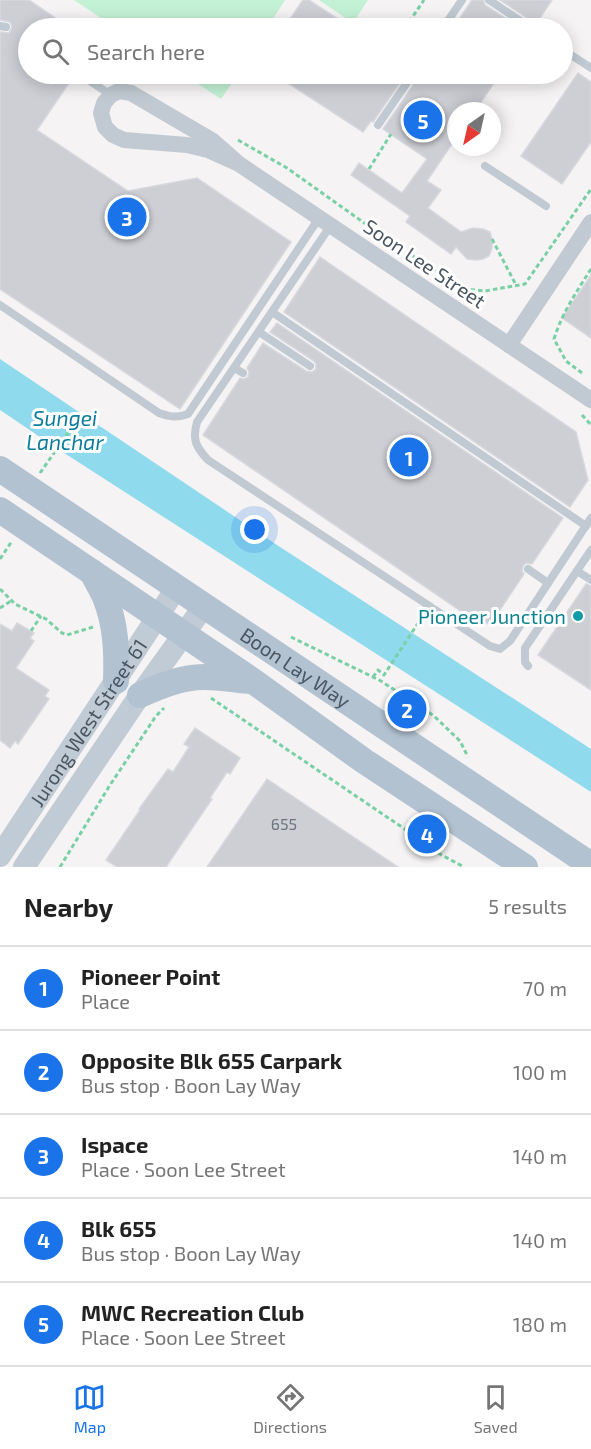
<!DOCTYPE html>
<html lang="en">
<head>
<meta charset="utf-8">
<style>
  :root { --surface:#fff; --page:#f6f6f6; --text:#222; --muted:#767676; --line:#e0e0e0; --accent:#1a73e8 }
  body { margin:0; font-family:"Exo 2",sans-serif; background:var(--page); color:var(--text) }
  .compass { position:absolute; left:447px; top:102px; width:54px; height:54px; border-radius:50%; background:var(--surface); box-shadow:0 3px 15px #0003; rotate:214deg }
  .you { position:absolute; left:255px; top:530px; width:21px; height:21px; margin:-15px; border:4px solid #fff; border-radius:50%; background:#1a73e8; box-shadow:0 0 0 9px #1a73e833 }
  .badge { display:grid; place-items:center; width:39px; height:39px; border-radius:50%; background:var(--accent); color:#fff; font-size:20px; font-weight:700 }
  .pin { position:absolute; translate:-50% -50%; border:3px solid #fff; box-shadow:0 2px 6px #0006 }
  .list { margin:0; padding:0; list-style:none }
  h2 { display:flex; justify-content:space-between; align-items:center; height:78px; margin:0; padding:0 24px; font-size:26px }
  h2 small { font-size:20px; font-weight:400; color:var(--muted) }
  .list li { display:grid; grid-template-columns:39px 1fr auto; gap:18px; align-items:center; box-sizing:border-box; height:84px; padding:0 24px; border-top:2px solid var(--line) }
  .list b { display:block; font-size:22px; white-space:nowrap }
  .list p { margin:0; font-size:20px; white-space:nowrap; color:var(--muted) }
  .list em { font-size:20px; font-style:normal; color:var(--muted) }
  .icon { flex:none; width:33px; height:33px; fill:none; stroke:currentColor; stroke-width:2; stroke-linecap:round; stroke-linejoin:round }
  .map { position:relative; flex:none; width:591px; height:867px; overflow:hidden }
  .search { position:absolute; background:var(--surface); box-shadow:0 3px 15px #0003; left:18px; right:18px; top:18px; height:66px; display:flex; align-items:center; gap:15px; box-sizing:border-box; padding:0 21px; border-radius:33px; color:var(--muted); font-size:22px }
  .sheet { height:498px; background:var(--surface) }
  nav { display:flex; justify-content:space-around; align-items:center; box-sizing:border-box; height:84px; border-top:2px solid var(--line); background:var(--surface); font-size:16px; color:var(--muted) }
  nav a { display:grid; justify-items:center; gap:3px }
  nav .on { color:var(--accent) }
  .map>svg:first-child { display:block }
</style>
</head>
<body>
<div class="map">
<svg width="591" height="867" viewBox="0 0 591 867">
  <rect width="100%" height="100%" fill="#f5f3f3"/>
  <g fill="#c3f1d5">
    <polygon points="74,0 285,0 267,28 116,28"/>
    <polygon points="319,0 368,0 353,23"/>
    <polygon points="183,74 238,74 221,99"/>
  </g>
  <polygon fill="#90daee" points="0,359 277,545 591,749 591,792 58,449 0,410"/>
  <g fill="#cdcfd5" stroke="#d7d9de" stroke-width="1.5">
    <polygon points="0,0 29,0 70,28 28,28 28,74 73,74 73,77 37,130 128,191 197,178 291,242 180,409 0,289 0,32 9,33 12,27 10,22 0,20"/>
    <polygon points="303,0 309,0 352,28 284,28"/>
    <polygon points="472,0 483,0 485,5 520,28 453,28"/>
    <polygon points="500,0 552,0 536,24"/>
    <polygon points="578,73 591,82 591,142 562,184 521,156"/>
    <polygon points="274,74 406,74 373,122 371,121 363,132"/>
    <polygon points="419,74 500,74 475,111 456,111 456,138 427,181 441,190 428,208 461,232 473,228 483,229 490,232 492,239 492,248 489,256 483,259 476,260 467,259 456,247 451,254 406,222 410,216 351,175 359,163 402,193 427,159 383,129 418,78"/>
    <polygon points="320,257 576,432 588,480 570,507 284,312"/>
    <polygon points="591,275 591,338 562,318"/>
    <polygon points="277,323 563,518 532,564 526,563 523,566 522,571 524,574 492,622 481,625 203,435 240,378 244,379 248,377 249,372 247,368 263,343 306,371 312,372 316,369 316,364 314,361 270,332"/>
    <polygon points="586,584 591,586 591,690 538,655"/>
    <polygon points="17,623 34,633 30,638 34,641 16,668 49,690 45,696 49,699 18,744 15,741 10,748 0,740 0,624 12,631"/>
    <polygon points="195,728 240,758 230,774 227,772 210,798 212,799 166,867 117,867 106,860 140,810 139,809 168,769 173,772 189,747 184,744"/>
    <polygon points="267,779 398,867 207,867"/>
  </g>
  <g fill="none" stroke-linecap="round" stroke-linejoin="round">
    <g stroke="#7ad0a6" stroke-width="3" stroke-dasharray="4.5 3" stroke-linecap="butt">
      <polyline points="405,28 424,0"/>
      <polyline points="238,140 287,168 391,242 464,289 485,291 525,284 591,189"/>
      <polyline points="369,169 391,134"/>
      <polyline points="492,239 516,285"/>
      <path d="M 582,373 L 566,361 L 554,339 C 562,313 577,291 591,269"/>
      <polyline points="582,415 591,425"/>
      <polyline points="40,473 82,413"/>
      <polyline points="0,559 12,541"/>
      <polyline points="0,589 15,604 46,619 62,633 67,635 93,627"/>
      <polyline points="0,608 11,601"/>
      <polyline points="31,631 41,616"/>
      <polyline points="291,637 381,681 434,716 460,741 468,757"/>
      <polyline points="373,677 378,670 384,675 424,614"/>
      <polyline points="211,698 418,838"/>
      <polyline points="438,853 464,867"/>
      <polyline points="60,867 110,785 156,716 164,708"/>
    </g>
    <g stroke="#c1cad2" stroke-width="8">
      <polyline points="489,0 531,28"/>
      <polyline points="0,26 6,27"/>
      <polyline points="443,28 462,0"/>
      <polyline points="562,49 591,68"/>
      <polyline points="79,74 111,95"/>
      <polyline points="378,125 413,74"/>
      <polyline points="485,166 546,206"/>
      <path d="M 331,225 L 197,422 C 192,440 196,447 208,460 L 490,646 L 500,649 L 510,641 L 591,518"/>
      <path d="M 0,305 L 159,413 C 170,417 177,418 188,414 L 319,218"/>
      <polyline points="272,312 586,526"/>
      <polyline points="259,332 310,366"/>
      <polyline points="234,368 243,373"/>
      <polyline points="528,569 548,583"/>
      <polyline points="577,571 591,580"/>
      <polyline points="528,666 525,662 525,648 591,550"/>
    </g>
    <g stroke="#c1cad2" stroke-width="16">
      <polyline points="239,164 208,150 187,145 124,140 113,135 105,127 101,113 104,103 111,95 119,91 131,93 213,141 239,164 591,400"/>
      <polyline points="509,345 591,222"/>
    </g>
    <g stroke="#c1cbd6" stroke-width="22">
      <path id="s1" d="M 0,856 L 177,587"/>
      <polyline points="24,867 140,695 204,606"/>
    </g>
    <g stroke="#b3c2d1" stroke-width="26">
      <path id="s2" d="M 0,469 L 591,865"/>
      <polyline points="0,510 253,681 364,761 525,867"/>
      <path d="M 92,572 C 96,580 101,588 105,597 C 116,624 117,652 116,681"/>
      <path d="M 140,695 C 160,686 182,677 204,677 C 220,677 237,680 252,681"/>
    </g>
  </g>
  <circle fill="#0f9aa8" stroke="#fff" stroke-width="2" cx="578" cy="616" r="6"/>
  <g text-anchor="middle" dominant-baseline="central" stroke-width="6" stroke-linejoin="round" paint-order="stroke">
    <g font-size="16" fill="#6b747e">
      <text x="284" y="823">655</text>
    </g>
    <g font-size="20" fill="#4a5661" stroke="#fff">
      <text transform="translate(425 263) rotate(34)">Soon Lee Street</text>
      <text stroke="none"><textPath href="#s2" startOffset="356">Boon Lay Way</textPath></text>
      <text stroke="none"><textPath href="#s1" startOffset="160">Jurong West Street 61</textPath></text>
    </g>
    <g font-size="20" fill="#0d838f" stroke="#fff" text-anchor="end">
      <text x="566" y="616">Pioneer Junction</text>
    </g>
    <g font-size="21" font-style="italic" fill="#0c7c9b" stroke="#fff">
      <text x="65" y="417">Sungei<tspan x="65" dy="24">Lanchar</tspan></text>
    </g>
  </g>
</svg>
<svg class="compass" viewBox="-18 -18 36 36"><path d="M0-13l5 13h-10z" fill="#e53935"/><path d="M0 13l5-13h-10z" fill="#767676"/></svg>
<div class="you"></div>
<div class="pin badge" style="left:409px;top:457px">1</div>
<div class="pin badge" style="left:407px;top:709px">2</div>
<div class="pin badge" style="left:127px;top:217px">3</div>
<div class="pin badge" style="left:427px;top:834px">4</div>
<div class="pin badge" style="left:423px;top:120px">5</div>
<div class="search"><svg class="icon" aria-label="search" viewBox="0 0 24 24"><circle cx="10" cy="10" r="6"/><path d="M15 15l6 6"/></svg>Search here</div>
</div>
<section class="sheet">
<h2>Nearby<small>5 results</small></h2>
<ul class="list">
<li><span class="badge">1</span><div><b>Pioneer Point</b><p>Place</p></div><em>70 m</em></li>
<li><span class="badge">2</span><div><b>Opposite Blk 655 Carpark</b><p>Bus stop · Boon Lay Way</p></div><em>100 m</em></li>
<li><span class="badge">3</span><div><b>Ispace</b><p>Place · Soon Lee Street</p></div><em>140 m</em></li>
<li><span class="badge">4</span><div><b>Blk 655</b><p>Bus stop · Boon Lay Way</p></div><em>140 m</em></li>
<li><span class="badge">5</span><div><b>MWC Recreation Club</b><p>Place · Soon Lee Street</p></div><em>180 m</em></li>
</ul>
</section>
<nav>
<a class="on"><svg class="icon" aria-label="map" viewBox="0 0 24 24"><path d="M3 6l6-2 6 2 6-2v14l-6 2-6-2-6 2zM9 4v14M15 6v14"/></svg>Map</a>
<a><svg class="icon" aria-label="directions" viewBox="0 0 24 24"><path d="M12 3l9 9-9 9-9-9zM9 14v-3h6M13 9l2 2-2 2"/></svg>Directions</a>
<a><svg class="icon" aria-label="saved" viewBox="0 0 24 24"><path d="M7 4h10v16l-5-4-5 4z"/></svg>Saved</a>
</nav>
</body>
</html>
